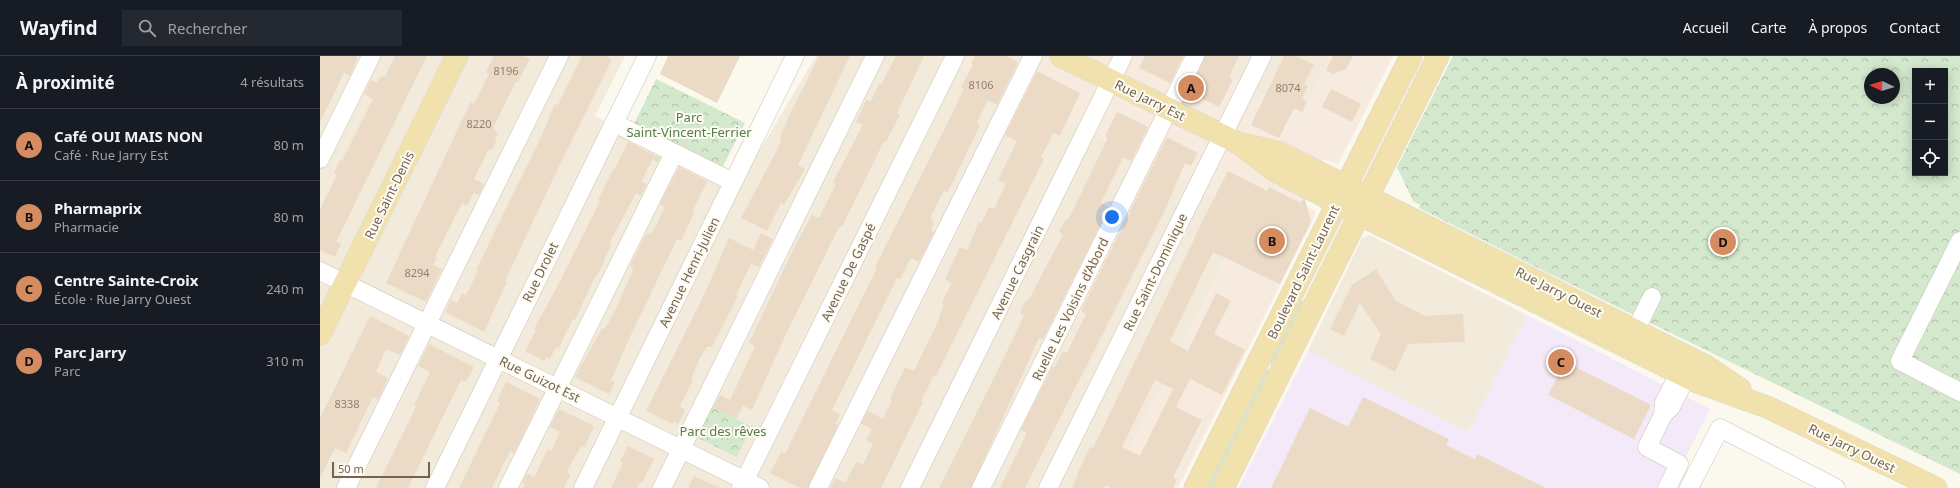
<!DOCTYPE html>
<html lang="fr">
<head>
<meta charset="utf-8">
<style>
  :root { --surface:#171b24; --page:#242831; --text:#f1f3f6; --muted:#9ea1a6; --line:#363941; --accent:#d68c61 }
  body { margin:0; font-family:"Noto Sans",sans-serif; background:var(--page); color:var(--text) }
  .controls { position:absolute; right:12px; top:12px; display:grid; overflow:hidden; border-radius:0px; box-shadow:0 2px 10px #0003 }
  .controls button { width:36px; height:36px; display:grid; place-items:center; padding:0; border:0; border-bottom:1px solid var(--line); background:var(--surface); color:var(--text); font:20px sans-serif }
  .compass { position:absolute; left:1544px; top:12px; width:36px; height:36px; border-radius:50%; background:var(--surface); box-shadow:0 2px 10px #0003; rotate:274deg }
  .scale { position:absolute; left:12px; bottom:10px; width:98px; box-sizing:border-box; padding-left:4px; border:2px solid #746351; border-top:0; font-size:11px; line-height:14px; white-space:nowrap; color:#746351; -webkit-text-stroke:3px #fefbf3; paint-order:stroke }
  .you { position:absolute; left:792px; top:161px; width:14px; height:14px; margin:-10px; border:3px solid #fff; border-radius:50%; background:#1a73e8; box-shadow:0 0 0 6px #1a73e833 }
  .badge { display:grid; place-items:center; width:26px; height:26px; border-radius:50%; background:var(--accent); color:#111; font-size:13px; font-weight:700 }
  .pin { position:absolute; translate:-50% -50%; border:2px solid #fff; box-shadow:0 1px 4px #0006 }
  .list { margin:0; padding:0; list-style:none }
  h2 { display:flex; justify-content:space-between; align-items:center; height:52px; margin:0; padding:0 16px; font-size:17px }
  h2 small { font-size:13px; font-weight:400; color:var(--muted) }
  .list li { display:grid; grid-template-columns:26px 1fr auto; gap:12px; align-items:center; box-sizing:border-box; height:72px; padding:0 16px; border-top:1px solid var(--line) }
  .list b { display:block; font-size:15px; white-space:nowrap }
  .list p { margin:0; font-size:13px; white-space:nowrap; color:var(--muted) }
  .list em { font-size:13px; font-style:normal; color:var(--muted) }
  .icon { flex:none; width:22px; height:22px; fill:none; stroke:currentColor; stroke-width:2; stroke-linecap:round; stroke-linejoin:round }
  .map { position:relative; flex:none; width:1640px; height:432px; overflow:hidden }
  header { display:flex; align-items:center; gap:24px; box-sizing:border-box; height:56px; padding:0 20px; background:var(--surface); border-bottom:1px solid var(--line) }
  header strong { font-size:19px }
  nav { display:flex; gap:22px; margin-inline-start:auto; font-size:14px }
  .search { width:280px; height:36px; background:var(--page); display:flex; align-items:center; gap:10px; box-sizing:border-box; padding:0 14px; border-radius:0px; color:var(--muted); font-size:15px }
  main { display:flex }
  aside { flex:1; background:var(--surface) }
  .map>svg:first-child { display:block }
</style>
</head>
<body>
<header>
<strong>Wayfind</strong>
<div class="search"><svg class="icon" aria-label="search" viewBox="0 0 24 24"><circle cx="10" cy="10" r="6"/><path d="M15 15l6 6"/></svg>Rechercher</div>
<nav><a>Accueil</a><a>Carte</a><a>À propos</a><a>Contact</a></nav>
</header>
<main>
<aside>
<h2>À proximité<small>4 résultats</small></h2>
<ul class="list">
<li><span class="badge">A</span><div><b>Café OUI MAIS NON</b><p>Café · Rue Jarry Est</p></div><em>80 m</em></li>
<li><span class="badge">B</span><div><b>Pharmaprix</b><p>Pharmacie</p></div><em>80 m</em></li>
<li><span class="badge">C</span><div><b>Centre Sainte-Croix</b><p>École · Rue Jarry Ouest</p></div><em>240 m</em></li>
<li><span class="badge">D</span><div><b>Parc Jarry</b><p>Parc</p></div><em>310 m</em></li>
</ul>
</aside>
<div class="map">
<svg width="1640" height="432" viewBox="0 0 1640 432">
  <defs>
    <pattern id="park-crowns" width="20" height="18" patternUnits="userSpaceOnUse"><rect width="20" height="18" fill="#d3e8cc"/><path d="M2 6a3 3 0 1 1 6 0M12 15a3 3 0 1 1 6 0" fill="none" stroke="#b0c0a8"/></pattern>
  </defs>
  <rect width="100%" height="100%" fill="#fbf8ed"/>
  <g fill="#f2ebdc">
    <polygon points="0,0 305,0 275,60 415,136 496,0 616,0 928,156 791,432 0,432"/>
    <polygon points="866,0 1011,0 983,58"/>
    <polygon points="1050,179 1207,259 1148,377 988,295 1042,182"/>
  </g>
  <polygon fill="#f7eadf" points="616,0 866,0 983,58 1011,0 1073,0 1018,108 1003,103 983,148 996,156 985,180 937,160 983,183 858,432 791,432 928,156"/>
  <polygon fill="#f4e9f8" points="1207,259 1390,353 1350,432 919,432 988,295 1148,376"/>
  <g fill="#d3e8cc">
    <polygon points="980,244 984,246 952,309 949,308"/>
    <polygon points="947,313 950,314 891,432 887,432"/>
  </g>
  <g fill="url(#park-crowns)" fill-rule="evenodd">
    <path d="M 1133,0 L 1640,0 L 1640,418 L 1234,220 L 1099,152 L 1100,149 L 1093,145 L 1077,111 ZM 1595,15 L 1625,15 L 1625,117 L 1595,117 ZM 1550,18 L 1574,18 L 1574,42 L 1550,42 Z"/>
    <polygon points="336,23 425,67 401,114 313,70"/>
    <polygon points="388,349 432,371 417,401 373,380"/>
  </g>
  <g fill="#ebdac5" fill-rule="evenodd">
    <polygon points="0,0 38,0 30,20 24,17 0,66"/>
    <polygon points="75,0 107,0 16,186 21,188 15,201 0,194 0,153 17,119 14,118 20,104 22,105 53,43 44,38 51,24 57,27 61,20 65,21"/>
    <polygon points="174,0 202,0 210,3 198,26 196,25 174,70 174,74 178,77 175,83 177,84 172,94 169,93 154,123 164,128 159,139 154,137 147,150 142,147 115,201 117,202 113,209 122,213 106,246 66,227 142,64 151,46 154,48 169,18 166,16"/>
    <polygon points="262,0 286,0 292,3 234,121 185,225 187,226 164,276 125,256 131,244 137,247 142,237 146,239 158,215 156,214 221,81 230,61 229,61 235,48 238,49"/>
    <polygon points="348,0 420,0 397,47 340,18"/>
    <polygon points="499,0 530,0 478,109 485,113 464,149 461,147 447,175 421,162 459,90 461,82 460,81 468,62"/>
    <polygon points="576,0 604,0 577,57 580,59 566,86 564,85 522,171 520,170 515,179 466,278 432,354 423,350 416,363 393,351 400,339 410,344 435,290 429,287 475,190 492,159 499,162 516,128 513,126 543,69 536,66 546,44 551,45 559,28 561,29"/>
    <polygon points="655,0 686,0 698,6 677,49 668,44 657,66 660,69 633,126 628,136 624,135 610,162 613,164 612,167 614,168 611,174 614,176 599,206 591,202 580,223 577,222 512,354 520,359 515,368 518,369 488,432 480,432 450,417 461,396 465,398 557,212 555,211 574,173 634,54 644,32 641,31 653,9 651,8"/>
    <polygon points="825,0 863,0 850,27 819,12"/>
    <polygon points="885,0 919,0 909,21 913,23 899,51 869,36"/>
    <polygon points="964,0 976,0 994,9 984,28 988,30 982,43 987,46 982,56 974,52 959,82 931,69"/>
    <polygon points="1013,0 1033,0 1026,13 1013,18 1006,14"/>
    <polygon points="717,15 760,37 740,80 733,77 729,86 721,101 724,103 616,320 614,319 601,345 603,346 561,432 510,432 515,422 525,427 536,406 543,409 553,388 546,384 552,373 541,368 548,355 563,363 572,344 570,343 585,311 594,315 620,261 619,260 624,249 622,248 625,240 632,227 625,223 640,191 647,194 659,166 661,167 669,151 674,153 686,128 678,124 697,85 685,79"/>
    <polygon points="1011,33 1041,48 1032,66 1002,51"/>
    <polygon points="797,56 828,71 811,105 803,101 781,147 789,151 726,277 722,284 719,282 651,432 619,432 698,273 704,259 700,257 706,244 708,245 743,179 739,176 746,163 748,164 787,84 786,78"/>
    <polygon points="847,81 878,97 871,110 865,107 845,154 705,432 680,432 707,377 701,374 733,310 735,311 743,295 747,297 766,258 761,255"/>
    <polygon points="308,86 340,102 338,106 332,104 321,126 327,128 321,140 316,137 289,188 291,189 284,204 285,204 277,220 276,219 255,264 253,263 238,293 236,291 230,303 227,301 225,305 205,295 216,274 214,273 237,231 280,145 278,144 288,123 294,112 295,113"/>
    <polygon points="359,111 387,125 372,156 374,157 361,185 357,183 310,281 291,324 295,326 289,338 255,321 277,281 283,272 285,273 296,252 313,215 312,214 313,211 310,210 326,178 328,179 330,176 332,177 345,151 340,148"/>
    <path d="M 908,115 L 947,135 L 949,131 L 981,147 L 983,143 L 985,144 L 991,166 L 960,228 L 893,196 L 850,285 L 868,295 L 896,237 L 911,245 L 894,278 L 925,294 L 902,339 L 870,323 L 856,351 L 882,364 L 853,421 L 857,423 L 853,432 L 790,432 L 786,429 L 784,432 L 752,432 L 758,419 L 757,418 L 770,391 L 773,392 L 873,186 L 876,178 ZM 835,324 L 853,333 L 820,400 L 802,391 Z"/>
    <polygon points="441,177 453,183 439,211 431,208 416,239 418,240 392,291 387,291 380,302 371,323 373,324 360,350 365,355 358,368 354,366 353,368 326,355 385,237 409,182 433,194"/>
    <polygon points="1056,213 1076,245 1105,260 1143,258 1145,286 1088,288 1075,316 1050,303 1061,278 1040,247 1024,280 1010,273 1032,229"/>
    <polygon points="50,260 89,280 80,299 66,293 56,316 68,322 58,344 53,341 26,397 15,392 0,422 0,362"/>
    <polygon points="109,288 154,311 146,326 141,324 88,432 56,432 94,355 96,350 94,349 110,316 98,310"/>
    <polygon points="1245,306 1331,349 1314,383 1228,339"/>
    <polygon points="186,326 220,343 194,397 190,395 172,432 139,432 180,347 177,345"/>
    <polygon points="1043,341 1129,383 1126,389 1155,403 1157,398 1226,432 951,432 990,352 1028,371"/>
    <polygon points="239,353 274,370 264,392 261,390 247,415 250,419 244,432 203,432 205,428 202,427 207,417 214,421 228,393 231,395 240,376 230,371"/>
    <polygon points="308,390 334,403 322,427 320,426 317,432 291,432 303,407 300,405"/>
    <polygon points="374,420 400,432 368,432"/>
  </g>
  <g fill="none" stroke-linecap="round" stroke-linejoin="round">
    <g stroke="#cdc2b3" stroke-width="19">
      <g id="minor">
        <polyline points="294,67 413,126"/>
        <polyline points="0,103 51,0"/>
        <polyline points="1640,185 1580,305 1640,336"/>
        <polyline points="0,215 440,432"/>
        <polyline points="1315,275 1332,241"/>
        <polyline points="1359,317 1344,347 1343,359 1351,351 1366,321"/>
        <polyline points="1343,359 1327,391 1359,408 1347,432"/>
        <polyline points="26,432 239,0"/>
        <polyline points="115,432 327,0"/>
        <polyline points="188,432 354,97"/>
        <polyline points="263,432 475,0"/>
        <polyline points="342,432 555,0"/>
        <polyline points="421,432 635,0"/>
        <polyline points="498,432 713,0"/>
        <polyline points="590,432 803,0"/>
        <polyline points="661,432 875,0"/>
        <polyline points="728,432 942,0"/>
        <polyline points="1369,432 1400,372 1516,432"/>
      </g>
    </g>
    <g stroke="#dbd6d2" stroke-width="23">
      <g id="major">
        <polyline points="741,0 920,88 952,113 1051,164 1377,326 1447,351 1616,432"/>
        <polyline points="926,89 960,97 1386,310 1420,333"/>
        <polyline points="0,278 137,0"/>
        <polyline points="875,432 1091,0"/>
        <polyline points="903,432 1118,0"/>
      </g>
    </g>
    <use href="#minor" stroke="#fff" stroke-width="18"/>
    <use href="#major" stroke="#f1e2ad" stroke-width="22"/>
  </g>
  <g text-anchor="middle" dominant-baseline="central" stroke-width="4" stroke-linejoin="round" paint-order="stroke">
    <g font-size="11" fill="#92816e">
      <text x="186" y="14">8196</text>
      <text x="661" y="28">8106</text>
      <text x="968" y="31">8074</text>
      <text x="159" y="67">8220</text>
      <text x="97" y="216">8294</text>
      <text x="27" y="347">8338</text>
    </g>
    <g font-size="13" fill="#746351" stroke="#fefbf3">
      <text transform="translate(830 44) rotate(26)">Rue Jarry Est</text>
      <text transform="translate(69 139) rotate(-64)">Rue Saint-Denis</text>
      <text transform="translate(220 216) rotate(-64)">Rue Drolet</text>
      <text transform="translate(369 216) rotate(-64)">Avenue Henri-Julien</text>
      <text transform="translate(528 216) rotate(-64)">Avenue De Gaspé</text>
      <text transform="translate(697 216) rotate(-64)">Avenue Casgrain</text>
      <text transform="translate(835 216) rotate(-64)">Rue Saint-Dominique</text>
      <text transform="translate(983 216) rotate(-64)">Boulevard Saint-Laurent</text>
      <text transform="translate(1239 236) rotate(27)">Rue Jarry Ouest</text>
      <text transform="translate(750 253) rotate(-64)">Ruelle Les Voisins d’Abord</text>
      <text transform="translate(220 323) rotate(26)">Rue Guizot Est</text>
      <text transform="translate(1532 392) rotate(26)">Rue Jarry Ouest</text>
    </g>
    <g font-size="13" fill="#547e4e" stroke="#fefbf3">
      <text x="369" y="61">Parc<tspan x="369" dy="15">Saint-Vincent-Ferrier</tspan></text>
      <text x="403" y="375">Parc des rêves</text>
    </g>
  </g>
</svg>
<div class="controls">
<button>+</button>
<button>−</button>
<button><svg class="icon" aria-label="locate" viewBox="0 0 24 24"><circle cx="12" cy="12" r="6"/><path d="M12 2v4M12 18v4M2 12h4M18 12h4"/></svg></button>
</div>
<svg class="compass" viewBox="-18 -18 36 36"><path d="M0-13l5 13h-10z" fill="#e53935"/><path d="M0 13l5-13h-10z" fill="#9ea1a6"/></svg>
<div class="scale">50 m</div>
<div class="you"></div>
<div class="pin badge" style="left:871px;top:32px">A</div>
<div class="pin badge" style="left:952px;top:185px">B</div>
<div class="pin badge" style="left:1241px;top:306px">C</div>
<div class="pin badge" style="left:1403px;top:186px">D</div>
</div>
</main>
</body>
</html>
